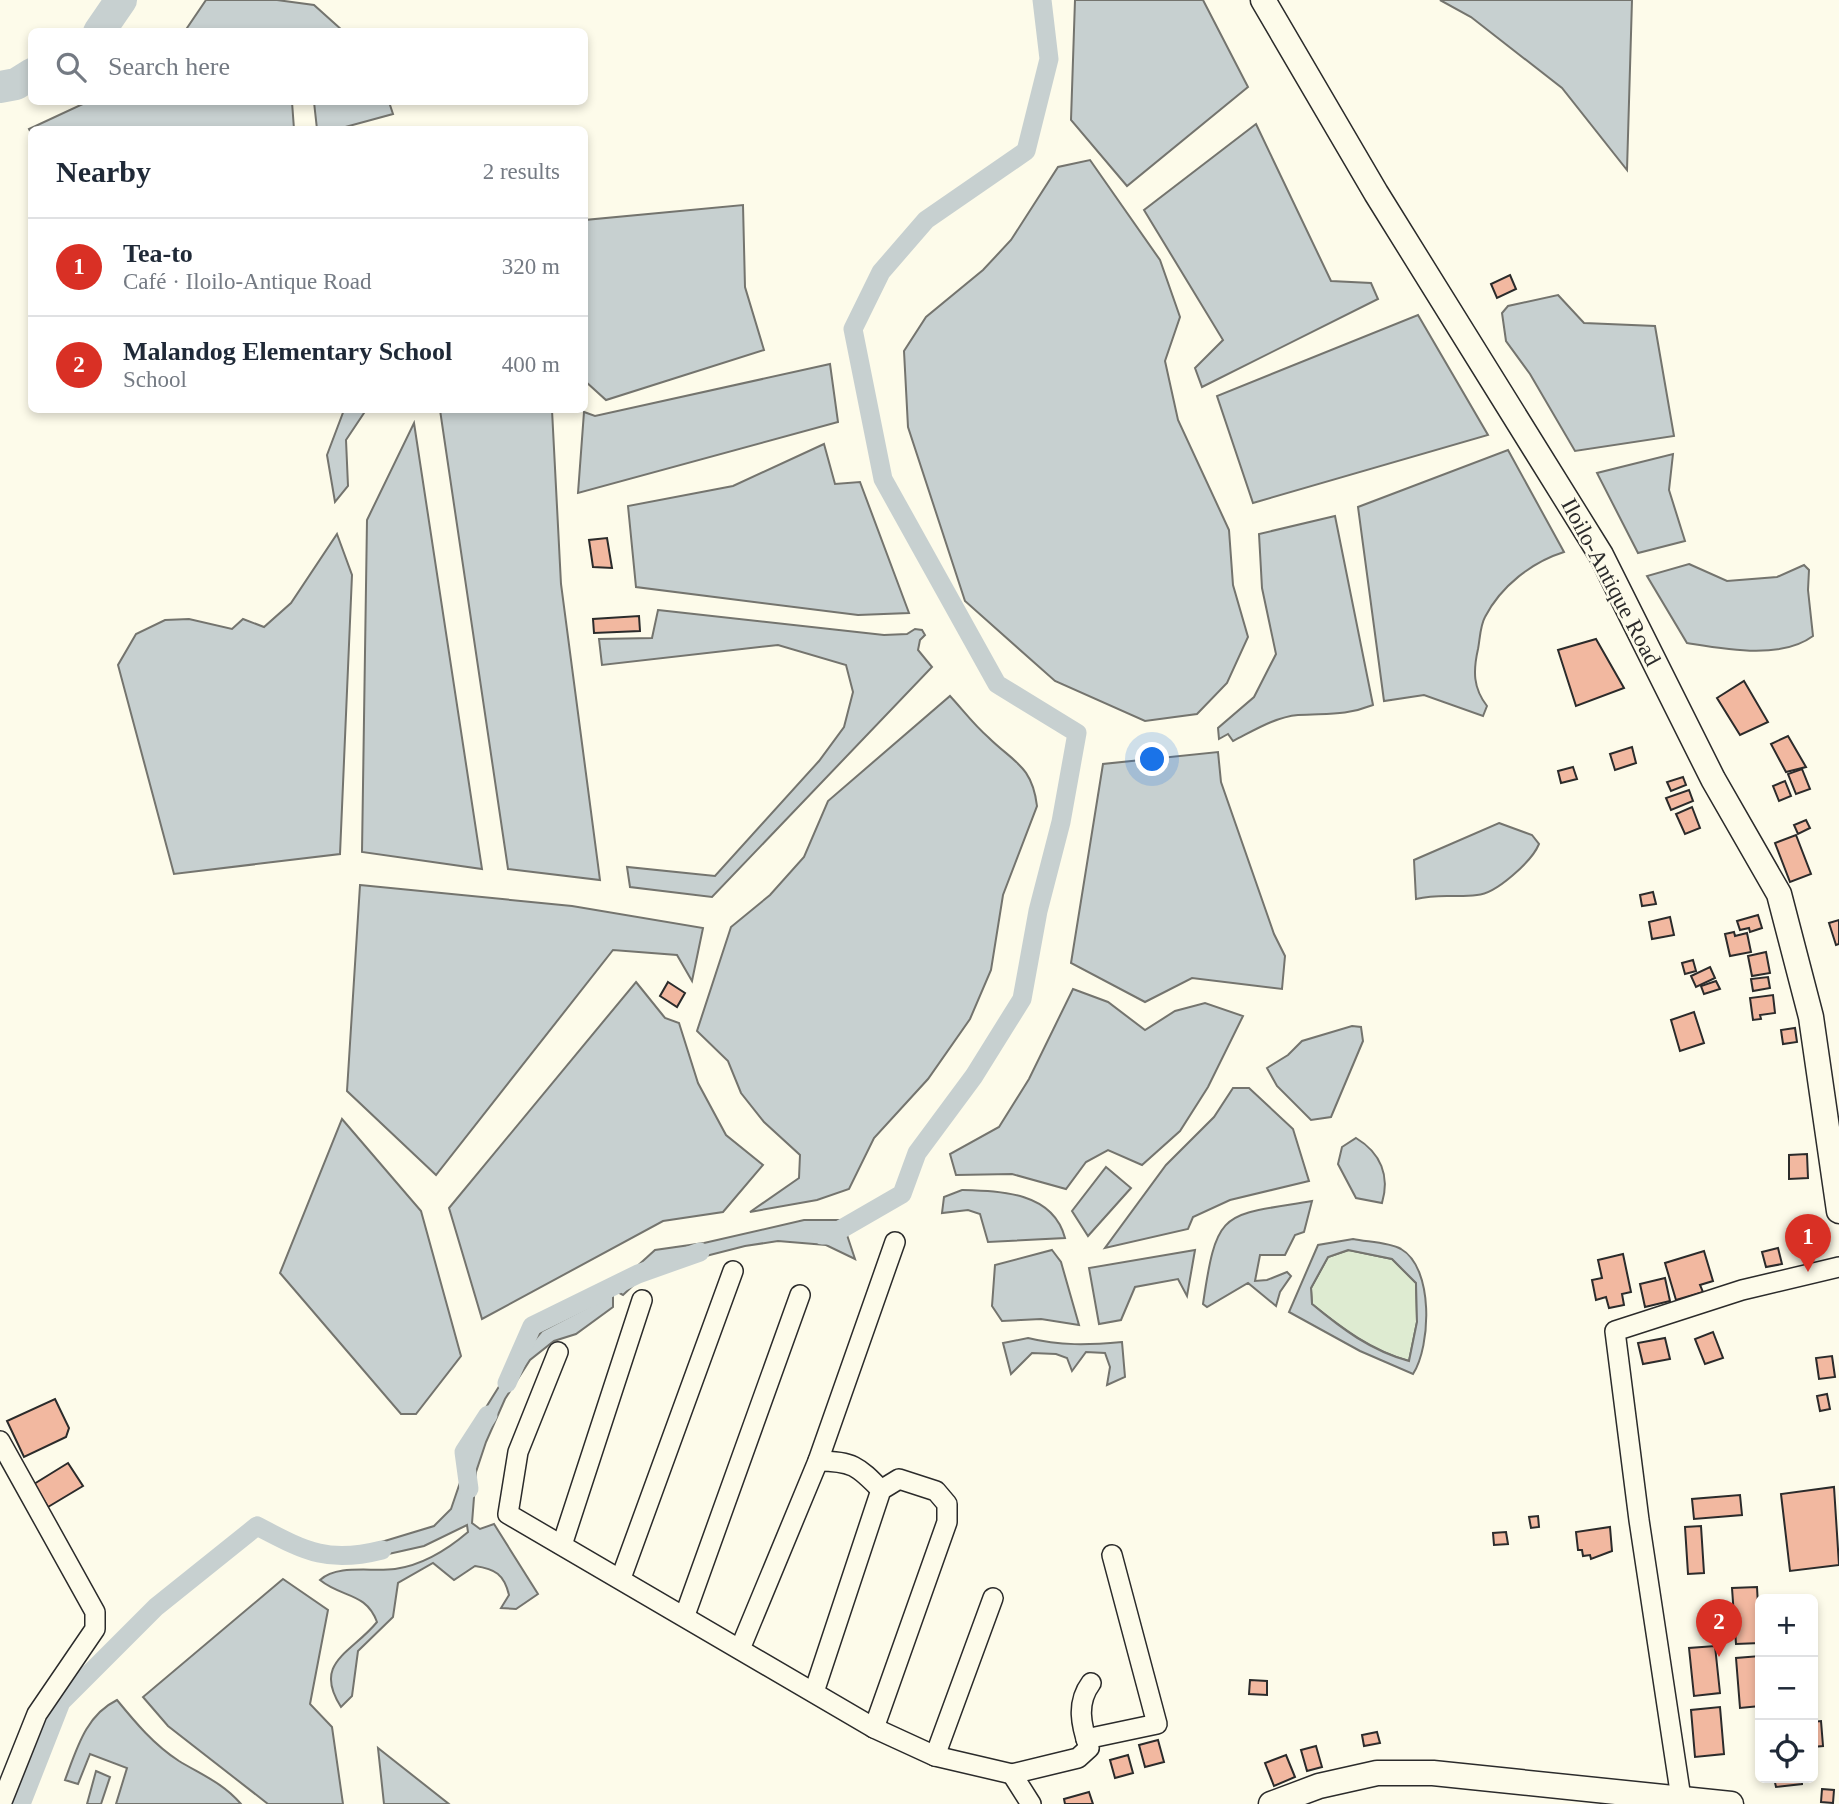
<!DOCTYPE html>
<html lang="en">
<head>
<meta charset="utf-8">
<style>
  :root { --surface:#fff; --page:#f2f2f3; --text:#1f2937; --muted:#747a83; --line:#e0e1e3; --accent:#d93025 }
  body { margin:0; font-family:"Times New Roman",serif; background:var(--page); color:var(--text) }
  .controls { position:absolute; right:21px; bottom:21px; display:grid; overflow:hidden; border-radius:10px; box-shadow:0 4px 10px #0003 }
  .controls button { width:63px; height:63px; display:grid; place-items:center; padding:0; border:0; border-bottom:2px solid var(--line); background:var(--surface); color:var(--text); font:35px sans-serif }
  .you { position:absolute; left:1153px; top:760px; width:24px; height:24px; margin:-18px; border:5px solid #fff; border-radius:50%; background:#1a73e8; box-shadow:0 0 0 10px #1a73e833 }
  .badge { display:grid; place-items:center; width:46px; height:46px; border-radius:50%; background:var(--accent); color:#fff; font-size:23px; font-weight:700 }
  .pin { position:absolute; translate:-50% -58px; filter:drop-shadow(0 2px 4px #0008) }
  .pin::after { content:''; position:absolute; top:37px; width:24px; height:21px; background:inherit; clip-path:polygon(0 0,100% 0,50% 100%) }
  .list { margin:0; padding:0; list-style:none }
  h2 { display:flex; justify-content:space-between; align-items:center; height:91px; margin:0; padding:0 28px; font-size:30px }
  h2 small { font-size:23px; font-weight:400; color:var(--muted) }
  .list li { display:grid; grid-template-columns:46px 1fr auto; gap:21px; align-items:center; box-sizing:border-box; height:98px; padding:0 28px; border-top:2px solid var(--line) }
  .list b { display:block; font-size:26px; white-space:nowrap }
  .list p { margin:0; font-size:23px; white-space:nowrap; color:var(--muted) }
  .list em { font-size:23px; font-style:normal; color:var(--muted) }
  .icon { flex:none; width:38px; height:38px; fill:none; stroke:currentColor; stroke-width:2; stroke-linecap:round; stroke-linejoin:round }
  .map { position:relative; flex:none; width:1839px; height:1804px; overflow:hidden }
  .search { position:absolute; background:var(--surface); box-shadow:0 4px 10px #0003; left:28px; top:28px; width:560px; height:77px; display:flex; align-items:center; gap:18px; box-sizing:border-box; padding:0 24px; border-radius:10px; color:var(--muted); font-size:26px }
  .panel { position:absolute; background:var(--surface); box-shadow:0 4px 10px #0003; left:28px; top:126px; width:560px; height:287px; border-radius:10px }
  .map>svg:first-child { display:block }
</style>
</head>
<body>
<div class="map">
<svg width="1839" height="1804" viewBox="0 0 1839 1804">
  <rect width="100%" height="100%" fill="#fdfbea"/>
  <path fill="#deebd1" stroke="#74746e" stroke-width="2" d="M 1349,1250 L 1392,1259 L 1416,1283 L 1417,1322 L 1409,1361 C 1371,1350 1343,1329 1312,1304 L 1311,1288 L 1328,1257 Z"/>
  <g fill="#c7d0d0" stroke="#74746e" stroke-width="2" fill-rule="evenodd">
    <polygon points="206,0 277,0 314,5 343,31 185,31"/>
    <polygon points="1075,0 1203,0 1248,87 1127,186 1071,120"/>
    <polygon points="1440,0 1632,0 1627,170 1562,88 1471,17"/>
    <polygon points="87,102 292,102 294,129 32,130 31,133 29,129"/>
    <polygon points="314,102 389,102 393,114 338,129 317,129"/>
    <polygon points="1256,124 1331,281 1371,283 1378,299 1202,387 1195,368 1223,340 1144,210"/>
    <polygon points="1090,160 1160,260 1180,317 1165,361 1178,420 1229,530 1233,585 1248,637 1227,683 1197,714 1145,721 1055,681 965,601 908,427 904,351 926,317 983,270 1011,240 1058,167"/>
    <polygon points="743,205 745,287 764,350 606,400 585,381 585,220"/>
    <polygon points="1558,295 1584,323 1655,326 1674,436 1575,451 1530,374 1506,341 1502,313 1508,306"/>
    <polygon points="1418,315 1488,435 1253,503 1217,396"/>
    <polygon points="830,364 838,422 578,493 584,412 595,416"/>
    <polygon points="344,410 366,410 346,440 348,486 335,502 327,455"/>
    <polygon points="440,410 552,410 561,584 600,880 508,869"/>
    <polygon points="414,423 482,869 362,852 367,520"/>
    <polygon points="824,444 835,484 860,482 909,613 858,615 636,587 628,506 733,486"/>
    <path d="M 1508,450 L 1564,552 C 1532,562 1501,586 1485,617 C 1480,626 1480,639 1478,649 C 1473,671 1473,688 1487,706 L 1483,716 L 1424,695 L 1384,701 L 1358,507 Z"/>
    <polygon points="1673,454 1669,490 1685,541 1638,553 1597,473"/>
    <path d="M 1335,516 L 1373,705 C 1345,716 1327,713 1298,715 C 1275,717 1253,731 1233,741 L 1228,734 L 1219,739 L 1218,728 L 1254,697 L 1276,654 L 1262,588 L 1259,534 Z"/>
    <polygon points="337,534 352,575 340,854 174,874 118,665 136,634 165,620 189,619 232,629 243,619 264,627 291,603"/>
    <path d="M 1689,564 L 1727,581 L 1777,577 L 1804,565 L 1809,570 L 1808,590 L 1813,636 C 1781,660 1724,649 1687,643 L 1647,576 Z"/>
    <polygon points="658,610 884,635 907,634 915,629 922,630 925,635 920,640 918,650 932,667 712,897 630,887 627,867 715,876 819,761 844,727 853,692 846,665 778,645 602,665 599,639 652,638"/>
    <path d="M 950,696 C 963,710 974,725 988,737 C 1013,762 1032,765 1037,806 L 1003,895 L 991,970 L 970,1019 L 928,1079 L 874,1138 L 849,1189 L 817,1200 L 750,1212 L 799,1178 L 800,1155 L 764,1122 L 741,1093 L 728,1061 L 697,1031 L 731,927 L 770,895 L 804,857 L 828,801 Z"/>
    <polygon points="1218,752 1221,782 1274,934 1285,956 1282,989 1192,978 1145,1002 1071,963 1103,764"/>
    <path d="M 1499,823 L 1532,835 L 1539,844 C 1532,861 1496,894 1477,895 C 1454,898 1441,893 1416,899 L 1414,860 Z"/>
    <polygon points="360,885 572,906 703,928 692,981 677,955 613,950 436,1175 347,1091"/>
    <polygon points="636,982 665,1018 679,1023 698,1083 726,1135 763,1165 723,1212 663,1221 482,1319 449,1208"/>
    <polygon points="1073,989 1108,1002 1145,1030 1175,1011 1205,1003 1243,1016 1208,1087 1180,1131 1142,1165 1108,1150 1086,1162 1066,1189 1012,1174 956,1175 950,1154 999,1127 1029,1079"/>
    <polygon points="1352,1026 1361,1027 1363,1041 1331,1117 1311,1120 1277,1086 1267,1068 1288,1055 1302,1041"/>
    <polygon points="1233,1088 1249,1088 1293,1129 1309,1181 1230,1200 1193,1217 1188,1229 1105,1248 1166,1165 1214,1117"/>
    <polygon points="342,1119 421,1211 461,1356 416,1414 401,1414 280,1273"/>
    <path d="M 1356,1138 C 1381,1153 1390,1176 1382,1203 L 1356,1198 L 1338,1164 L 1342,1147 Z"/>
    <polygon points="1106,1167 1131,1188 1088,1236 1072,1211"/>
    <path d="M 962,1190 C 1001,1191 1053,1192 1065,1238 L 988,1242 L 980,1214 L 968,1210 L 942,1213 L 944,1197 Z"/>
    <path d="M 1312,1201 L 1304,1232 L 1295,1235 L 1285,1255 L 1260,1255 L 1255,1281 L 1267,1280 L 1287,1272 L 1291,1276 L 1280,1292 L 1276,1306 L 1248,1283 L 1207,1307 L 1203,1304 C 1217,1208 1222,1216 1312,1201 Z"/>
    <polygon points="804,1220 842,1220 855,1259 826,1245 778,1241 745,1246 702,1257 657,1263 623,1295 612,1289 655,1250 704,1243"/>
    <path d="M 1353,1239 C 1367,1242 1388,1242 1401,1249 C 1434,1268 1431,1346 1413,1374 L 1360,1351 L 1289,1312 L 1318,1245 ZM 1348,1250 L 1392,1259 L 1416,1283 L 1417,1322 L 1409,1361 C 1371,1351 1342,1329 1312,1304 L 1311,1288 L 1328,1257 Z"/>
    <polygon points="1052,1250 1061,1262 1079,1325 1041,1319 1002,1321 992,1306 995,1265"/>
    <polygon points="1195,1250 1187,1296 1178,1279 1135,1287 1121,1320 1099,1324 1089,1268"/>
    <path d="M 613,1294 L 613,1307 L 576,1334 L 554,1341 L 530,1360 L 505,1399 L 486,1442 L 476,1472 L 472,1523 L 480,1529 L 494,1524 L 538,1594 L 516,1609 L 501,1608 L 509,1595 C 504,1574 495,1569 475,1566 L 454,1580 L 433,1563 L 398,1583 L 393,1617 L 358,1651 L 352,1696 L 341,1707 C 312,1662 352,1653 377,1622 C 366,1592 342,1598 320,1580 C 338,1564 371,1572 395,1569 C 423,1565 447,1550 468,1532 L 467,1525 L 424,1546 L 362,1560 L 356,1556 L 358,1549 L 434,1526 L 451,1509 L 485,1409 L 508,1372 L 542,1331 Z"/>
    <path d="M 1028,1338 C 1060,1346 1089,1345 1122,1342 L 1125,1377 L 1107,1385 L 1110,1367 L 1105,1353 L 1086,1352 L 1072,1371 L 1067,1358 L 1056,1354 L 1032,1353 L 1011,1374 L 1003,1343 Z"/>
    <polygon points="283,1579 328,1610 310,1704 332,1727 343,1804 268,1804 168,1726 143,1697"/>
    <path d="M 117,1700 C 135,1722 154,1745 179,1761 C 202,1775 223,1783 241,1804 L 116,1804 L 127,1768 L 90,1754 L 78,1784 L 65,1780 C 77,1748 86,1715 117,1700 Z"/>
    <polygon points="378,1748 449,1804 384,1804"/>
    <polygon points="96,1771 110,1777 101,1804 87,1804"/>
  </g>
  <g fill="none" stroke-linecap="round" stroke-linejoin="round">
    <g stroke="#c7d0d0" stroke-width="19">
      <polyline points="822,1235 831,1235 902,1194 917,1153 974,1076 1022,999 1038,911 1061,822 1077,733 997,684 883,479 853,329 881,272 926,220 1026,151 1049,59 1042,0"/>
      <polyline points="507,1383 532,1326 638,1274 700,1252"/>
      <polyline points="469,1489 464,1452 488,1415"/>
      <path d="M 21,1804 L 61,1702 L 156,1607 L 257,1526 C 305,1551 327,1564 382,1550"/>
    </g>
    <g stroke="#c7d0d0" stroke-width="32">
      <polyline points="99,32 121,0"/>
      <polyline points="0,87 16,84 32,74"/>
    </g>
  </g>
  <g fill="#f2b8a0" stroke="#2b2b2b" stroke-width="2">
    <polygon points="1510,275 1516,289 1497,298 1491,284"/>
    <polygon points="607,538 612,568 593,567 589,540"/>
    <polygon points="639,616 640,631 594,633 593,619"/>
    <polygon points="1596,639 1624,688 1576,706 1558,650"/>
    <polygon points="1744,681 1768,722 1740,735 1717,698"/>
    <polygon points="1788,736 1806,767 1786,772 1771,744"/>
    <polygon points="1632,747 1636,763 1615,770 1610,754"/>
    <polygon points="1573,767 1577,779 1561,783 1558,771"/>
    <polygon points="1802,769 1810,789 1796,794 1788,774"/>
    <polygon points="1683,777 1686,785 1671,791 1667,782"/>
    <polygon points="1785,781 1791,796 1779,801 1773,786"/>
    <polygon points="1689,790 1693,801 1671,810 1666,798"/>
    <polygon points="1692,807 1700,828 1685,834 1676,814"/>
    <polygon points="1806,820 1810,828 1798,834 1794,825"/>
    <polygon points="1796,835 1811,874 1790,882 1775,843"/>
    <polygon points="1653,892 1656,904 1642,906 1640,895"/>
    <polygon points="1758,915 1762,928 1750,932 1749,928 1740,930 1737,921"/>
    <polygon points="1670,917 1674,935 1652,939 1649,922"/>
    <polygon points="1839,920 1839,944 1836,945 1829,923"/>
    <polygon points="1734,932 1735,936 1747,933 1751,952 1730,956 1725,934"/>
    <polygon points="1766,952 1770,973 1752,976 1748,956"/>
    <polygon points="1693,960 1696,971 1685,974 1682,963"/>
    <polygon points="1710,967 1715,978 1696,987 1691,976"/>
    <polygon points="1768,977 1770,988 1753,991 1751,979"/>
    <polygon points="1716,981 1720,989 1704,994 1701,986"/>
    <polygon points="668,982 685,993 677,1007 660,996"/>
    <polygon points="1773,995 1775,1013 1760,1015 1761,1019 1753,1020 1750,998"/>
    <polygon points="1694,1012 1704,1043 1680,1051 1671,1020"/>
    <polygon points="1795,1028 1797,1042 1783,1044 1781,1030"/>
    <polygon points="1807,1154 1808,1178 1789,1179 1789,1155"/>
    <polygon points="1778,1248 1782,1264 1766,1267 1762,1252"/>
    <polygon points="1704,1251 1713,1281 1700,1285 1703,1292 1676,1300 1665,1263"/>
    <polygon points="1623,1254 1631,1292 1622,1294 1624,1305 1609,1308 1606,1297 1596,1300 1592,1280 1602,1278 1598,1260"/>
    <polygon points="1665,1278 1670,1301 1645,1307 1640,1284"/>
    <polygon points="1713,1332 1723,1358 1705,1364 1695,1339"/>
    <polygon points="1665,1338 1670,1359 1643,1364 1638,1343"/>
    <polygon points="1832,1356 1835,1377 1819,1379 1816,1358"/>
    <polygon points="1827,1394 1830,1409 1820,1411 1817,1396"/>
    <polygon points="55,1399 69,1428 66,1437 24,1457 7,1421"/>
    <polygon points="68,1463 83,1486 48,1507 34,1484"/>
    <polygon points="1834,1487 1839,1565 1790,1571 1781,1494"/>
    <polygon points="1740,1495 1742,1515 1694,1519 1692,1499"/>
    <polygon points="1538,1516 1539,1527 1531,1528 1529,1517"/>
    <polygon points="1701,1526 1704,1573 1688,1574 1685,1527"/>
    <polygon points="1610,1527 1612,1551 1591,1559 1590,1555 1583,1556 1582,1550 1578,1550 1576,1532"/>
    <polygon points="1506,1532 1508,1544 1494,1545 1493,1533"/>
    <polygon points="1757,1587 1760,1643 1736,1644 1732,1588"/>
    <polygon points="1715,1646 1720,1693 1694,1696 1689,1648"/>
    <polygon points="1760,1656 1760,1706 1740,1708 1736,1658"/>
    <polygon points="1250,1680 1267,1681 1267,1695 1249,1694"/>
    <polygon points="1720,1707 1724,1754 1695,1757 1691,1710"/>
    <polygon points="1821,1721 1823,1746 1813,1747 1813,1722"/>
    <polygon points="1377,1732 1380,1743 1364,1746 1362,1735"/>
    <polygon points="1158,1740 1164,1762 1145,1767 1139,1745"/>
    <polygon points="1316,1746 1322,1767 1307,1771 1301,1750"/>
    <polygon points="1128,1755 1133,1773 1115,1778 1110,1760"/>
    <polygon points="1286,1755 1295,1777 1274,1786 1265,1763"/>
    <polygon points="1774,1778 1802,1778 1802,1784 1776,1787"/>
    <polygon points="1822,1789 1834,1790 1833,1803 1821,1802"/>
    <polygon points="1089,1792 1093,1804 1065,1804 1064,1799"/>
  </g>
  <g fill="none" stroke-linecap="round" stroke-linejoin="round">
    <g stroke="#2b2b2b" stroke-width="22">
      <g id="minor">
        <polyline points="558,1352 518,1452 508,1514 874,1728 935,1756 1012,1774"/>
        <polyline points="0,1441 95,1612 95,1629 37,1714 1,1804"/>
        <path d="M 818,1461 C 852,1461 858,1466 881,1490"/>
        <polyline points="562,1545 642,1300"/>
        <polyline points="621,1578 733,1271"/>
        <polyline points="685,1615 800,1295"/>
        <polyline points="740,1649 818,1461 895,1242"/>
        <polyline points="814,1692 881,1490 899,1479 936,1491 947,1504 947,1522 874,1728"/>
        <polyline points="1086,1739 1157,1724 1112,1555"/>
        <polyline points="935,1756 993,1598"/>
        <polyline points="1681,1798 1639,1520 1615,1331 1742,1290 1839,1267"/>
        <path d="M 1031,1804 L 1012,1774 L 1078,1758 L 1089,1748 C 1081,1725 1076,1703 1091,1683"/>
      </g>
    </g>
    <g stroke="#2b2b2b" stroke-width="27">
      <g id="major">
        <polyline points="1263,0 1376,193 1601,555 1713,779 1779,894 1811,1017 1839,1211"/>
        <polyline points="1271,1804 1319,1786 1377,1773 1433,1773 1731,1804"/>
      </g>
    </g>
    <use href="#minor" stroke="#fdfbea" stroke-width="19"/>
    <use href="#major" stroke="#fdfbea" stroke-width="24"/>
  </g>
  <g text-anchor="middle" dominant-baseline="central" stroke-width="5" stroke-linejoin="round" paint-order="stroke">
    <g font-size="23" fill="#2b2b2b" stroke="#fdfbea">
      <text transform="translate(1611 582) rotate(62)">Iloilo-Antique Road</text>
    </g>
  </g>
</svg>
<div class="controls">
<button>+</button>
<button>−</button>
<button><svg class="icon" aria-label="locate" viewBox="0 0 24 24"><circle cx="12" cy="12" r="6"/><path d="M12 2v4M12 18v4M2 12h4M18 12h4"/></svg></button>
</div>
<div class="you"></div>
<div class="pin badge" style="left:1808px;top:1272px">1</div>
<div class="pin badge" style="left:1719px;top:1657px">2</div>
<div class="search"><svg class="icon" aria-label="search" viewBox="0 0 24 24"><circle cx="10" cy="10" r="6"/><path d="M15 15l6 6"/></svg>Search here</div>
<section class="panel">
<h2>Nearby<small>2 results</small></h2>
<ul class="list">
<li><span class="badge">1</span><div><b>Tea-to</b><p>Café · Iloilo-Antique Road</p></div><em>320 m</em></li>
<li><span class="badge">2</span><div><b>Malandog Elementary School</b><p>School</p></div><em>400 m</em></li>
</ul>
</section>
</div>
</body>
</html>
